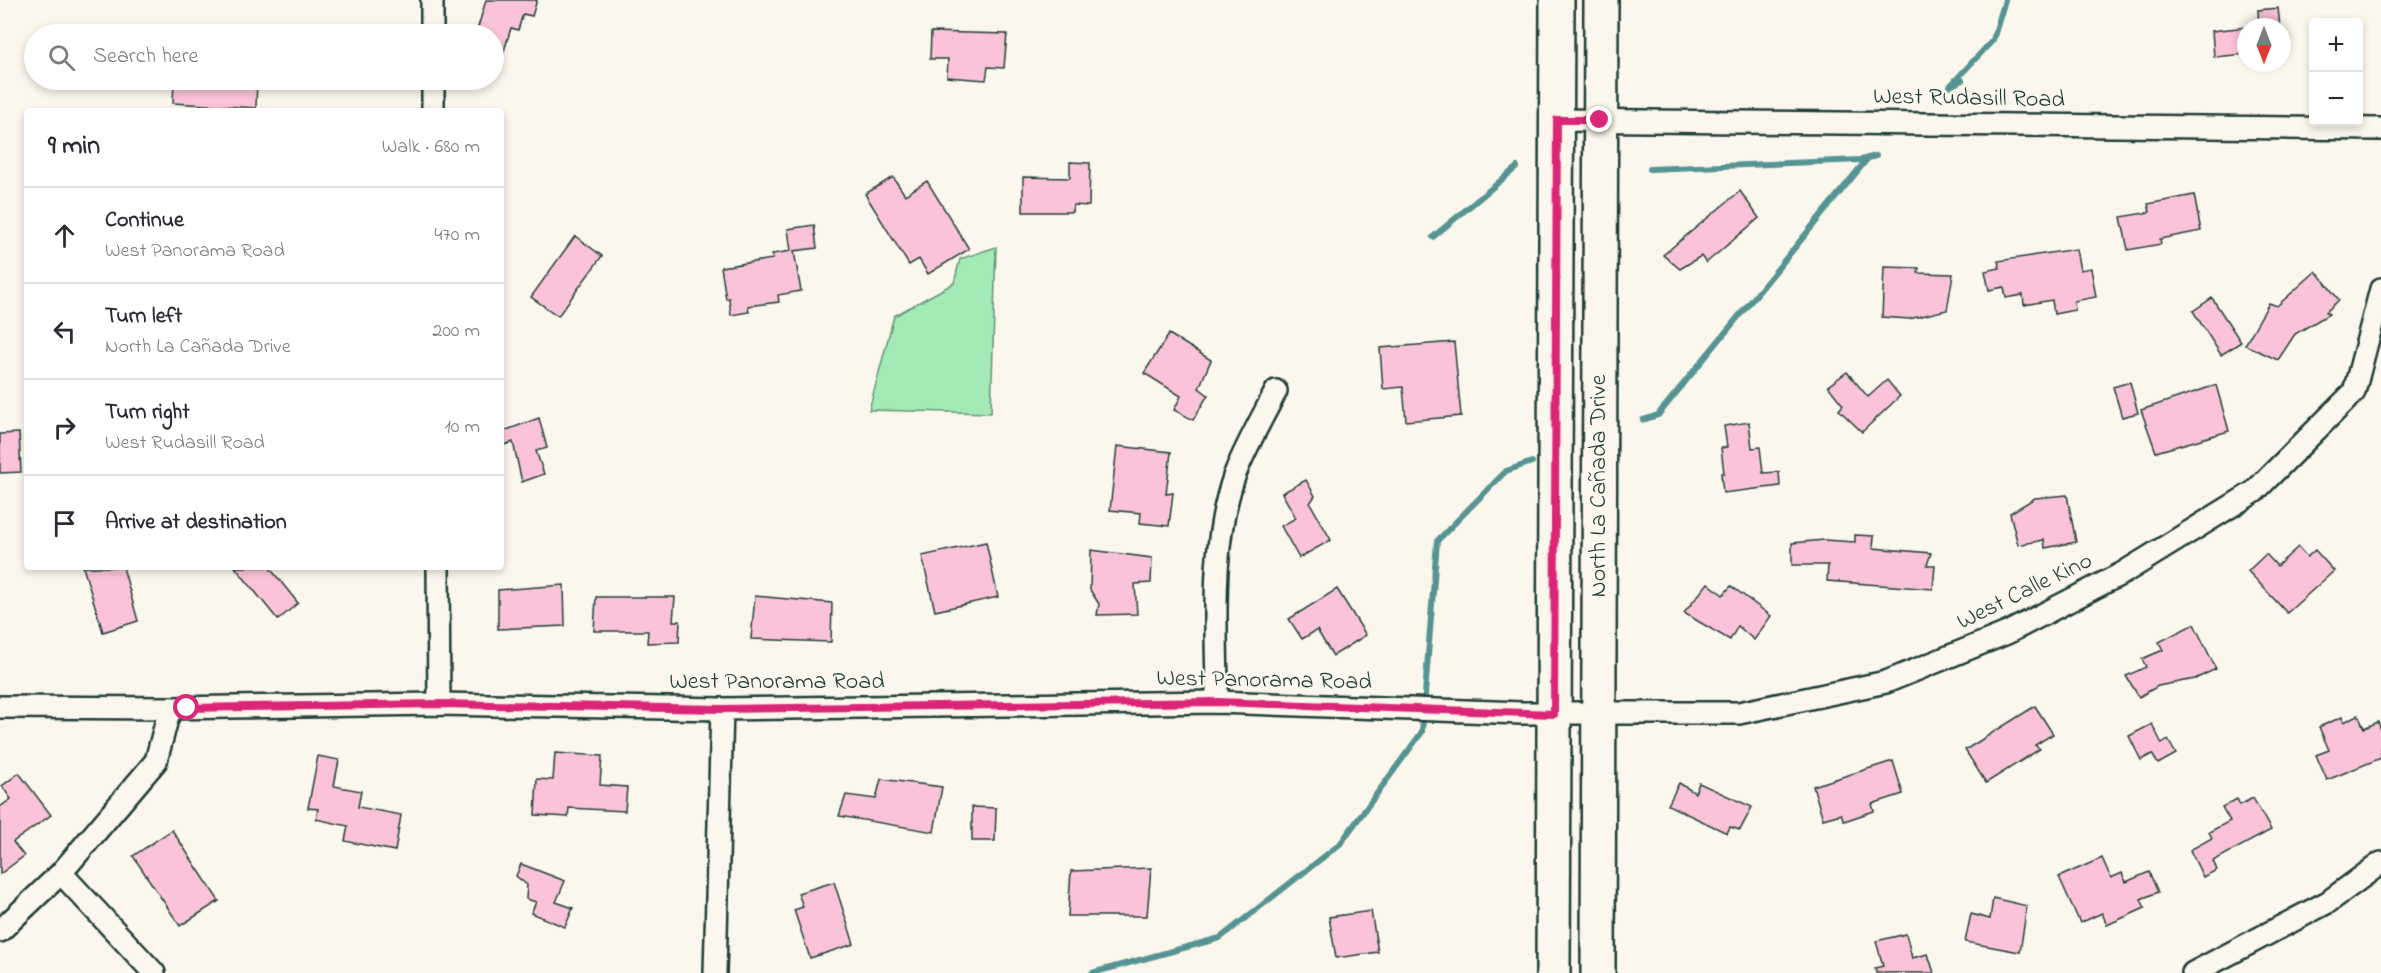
<!DOCTYPE html>
<html lang="en">
<head>
<meta charset="utf-8">
<style>
  :root { --surface:#fff; --page:#f7f7f7; --text:#2b2b33; --muted:#7c7c81; --line:#e1e1e2 }
  body { margin:0; font-family:"Indie Flower",sans-serif; background:var(--page); color:var(--text) }
  .controls { position:absolute; right:18px; top:18px; display:grid; overflow:hidden; border-radius:6px; box-shadow:0 3px 9px #0003 }
  .controls button { width:54px; height:54px; display:grid; place-items:center; padding:0; border:0; border-bottom:2px solid var(--line); background:var(--surface); color:var(--text); font:30px sans-serif }
  .compass { position:absolute; left:2237px; top:18px; width:54px; height:54px; border-radius:50%; background:var(--surface); box-shadow:0 3px 9px #0003; rotate:180deg }
  .stop { position:absolute; width:18px; height:18px; margin:-14px; border:4px solid #db2777; border-radius:50%; background:#fff }
  .stop.end { background:#db2777; border-color:#fff; box-shadow:0 2px 6px #0008 }
  .list { margin:0; padding:0; list-style:none }
  h2 { display:flex; justify-content:space-between; align-items:center; height:78px; margin:0; padding:0 24px; font-size:26px }
  h2 small { font-size:20px; font-weight:400; color:var(--muted) }
  .list li { display:grid; grid-template-columns:39px 1fr auto; gap:18px; align-items:center; box-sizing:border-box; height:96px; padding:0 24px; border-top:2px solid var(--line) }
  .list b { display:block; font-size:22px; white-space:nowrap }
  .list p { margin:0; font-size:20px; white-space:nowrap; color:var(--muted) }
  .list em { font-size:20px; font-style:normal; color:var(--muted) }
  .icon { flex:none; width:33px; height:33px; fill:none; stroke:currentColor; stroke-width:2; stroke-linecap:round; stroke-linejoin:round }
  .map { position:relative; flex:none; width:2381px; height:973px; overflow:hidden }
  .search { position:absolute; background:var(--surface); box-shadow:0 3px 9px #0003; left:24px; top:24px; width:480px; height:66px; display:flex; align-items:center; gap:15px; box-sizing:border-box; padding:0 21px; border-radius:33px; color:var(--muted); font-size:22px }
  .panel { position:absolute; background:var(--surface); box-shadow:0 3px 9px #0003; left:24px; top:108px; width:480px; height:462px; border-radius:6px }
  .map>svg:first-child { display:block }
</style>
</head>
<body>
<div class="map">
<svg width="2381" height="973" viewBox="0 0 2381 973">
  <rect width="100%" height="100%" fill="#fbf7ec"/>
  <filter id="ink" filterUnits="userSpaceOnUse"><feTurbulence type="fractalNoise" baseFrequency=".0167" numOctaves="2"/><feDisplacementMap in="SourceGraphic" scale="12" xChannelSelector="R" yChannelSelector="G"/><feConvolveMatrix kernelMatrix="1 2 1 2 8 2 1 2 1" color-interpolation-filters="sRGB"/></filter>
  <g filter="url(#ink)">
    <polygon fill="#a3eab7" stroke="#619476" stroke-width="1.5" points="996,247 991,413 869,410 894,316 954,283 960,259"/>
    <g fill="none" stroke-linecap="round" stroke-linejoin="round">
      <g stroke="#579493" stroke-width="6">
        <polyline points="1962,80 1950,86 1993,40 2005,0"/>
        <polyline points="1650,169 1861,160 1876,156"/>
        <polyline points="1433,237 1517,167"/>
        <polyline points="1643,420 1658,415 1868,158"/>
        <polyline points="1092,973 1220,938 1340,844 1422,732 1437,541 1506,471 1532,462"/>
      </g>
    </g>
    <g fill="#fbc3d9" stroke="#1f3d34" stroke-width="1.5">
      <polygon points="486,0 537,0 532,16 523,14 518,30 511,28 497,74 494,74 494,34 476,34"/>
      <polygon points="2278,8 2280,27 2259,27 2258,10"/>
      <polygon points="2246,27 2246,54 2214,57 2212,31"/>
      <polygon points="931,32 1007,34 1004,68 988,67 986,80 947,77 948,59 930,59"/>
      <polygon points="174,80 257,80 256,108 173,103"/>
      <polygon points="1070,162 1090,163 1089,206 1073,205 1072,212 1023,212 1023,177 1070,178"/>
      <polygon points="893,177 905,195 927,181 969,249 928,274 919,259 909,265 865,194"/>
      <polygon points="1740,191 1759,218 1706,263 1701,256 1680,269 1663,255"/>
      <polygon points="2194,195 2201,231 2160,239 2161,244 2128,250 2121,217 2150,212 2148,204"/>
      <polygon points="814,225 817,248 794,251 801,291 778,295 779,302 748,306 749,312 731,315 729,298 726,299 721,267 773,259 772,254 791,251 788,229"/>
      <polygon points="575,236 602,256 558,316 531,297"/>
      <polygon points="2076,249 2080,270 2091,268 2096,297 2074,301 2075,310 2054,314 2052,300 2024,305 2023,295 2006,298 2004,287 1989,290 1985,271 2000,268 1998,261"/>
      <polygon points="1884,267 1919,268 1918,273 1953,274 1947,310 1909,319 1882,317"/>
      <polygon points="2316,271 2339,300 2326,312 2329,314 2295,334 2278,360 2245,345 2269,303 2277,306"/>
      <polygon points="2212,298 2241,342 2221,355 2193,311"/>
      <polygon points="1169,334 1211,360 1199,388 1208,395 1193,420 1174,410 1181,396 1144,373"/>
      <polygon points="1454,342 1461,416 1406,421 1403,387 1383,389 1380,348"/>
      <polygon points="1847,372 1868,397 1887,380 1900,396 1862,432 1839,410 1843,405 1828,386"/>
      <polygon points="2130,382 2138,413 2122,417 2113,387"/>
      <polygon points="2216,385 2229,431 2156,452 2141,410"/>
      <polygon points="539,418 547,448 536,451 544,474 522,482 513,442 501,446 501,432"/>
      <polygon points="1749,422 1752,448 1760,447 1763,473 1779,472 1780,486 1723,493 1721,473 1724,473 1721,448 1727,447 1724,426"/>
      <polygon points="19,433 21,472 0,473 0,434"/>
      <polygon points="1117,446 1171,452 1166,494 1173,493 1169,526 1140,523 1141,513 1110,510"/>
      <polygon points="1306,480 1315,496 1310,503 1331,540 1299,558 1281,526 1296,518 1282,493"/>
      <polygon points="2067,495 2076,542 2045,548 2044,540 2018,545 2010,513 2035,498"/>
      <polygon points="1855,535 1874,536 1873,548 1931,553 1927,565 1935,565 1933,589 1827,581 1828,565 1792,565 1792,543 1824,540 1855,542"/>
      <polygon points="986,542 998,597 935,611 922,556"/>
      <polygon points="2298,547 2307,557 2315,550 2334,571 2287,613 2248,571 2266,554 2277,566"/>
      <polygon points="1091,550 1152,558 1151,583 1135,584 1137,614 1097,615 1099,604 1090,590"/>
      <polygon points="83,567 123,567 138,621 103,632"/>
      <polygon points="235,567 269,567 298,603 278,620"/>
      <polygon points="1708,583 1723,595 1731,586 1771,616 1754,640 1738,626 1730,640 1684,613"/>
      <polygon points="564,585 565,626 498,629 498,590"/>
      <polygon points="1337,589 1366,635 1333,656 1317,630 1302,639 1289,619"/>
      <polygon points="755,596 832,603 831,642 751,639"/>
      <polygon points="596,597 675,597 673,621 680,621 679,642 647,643 648,631 594,631"/>
      <polygon points="2194,624 2216,669 2195,679 2158,686 2139,697 2126,676 2146,667 2142,659 2163,650 2159,642"/>
      <polygon points="2035,706 2053,734 2035,745 2040,749 1986,783 1965,750"/>
      <polygon points="2358,715 2364,728 2378,722 2381,730 2381,758 2327,780 2316,755 2329,750 2319,727 2342,717 2344,722"/>
      <polygon points="2152,724 2162,744 2168,740 2176,754 2158,764 2152,754 2141,760 2129,736"/>
      <polygon points="555,753 602,756 600,785 627,787 625,811 569,808 568,817 535,815 537,779 553,780"/>
      <polygon points="318,756 339,760 334,786 361,791 358,807 401,815 395,851 345,841 348,826 316,819 318,809 308,808"/>
      <polygon points="1893,761 1903,794 1872,804 1874,811 1844,821 1841,814 1823,819 1813,786"/>
      <polygon points="19,773 51,815 13,842 24,856 0,874 0,807 11,799 2,786"/>
      <polygon points="881,779 942,787 934,832 839,816 846,795 876,799"/>
      <polygon points="1679,783 1695,793 1699,783 1752,807 1740,830 1730,827 1727,833 1668,805"/>
      <polygon points="2253,798 2271,830 2213,861 2217,870 2203,877 2190,850 2212,838 2209,832 2230,821 2222,807 2237,799 2240,805"/>
      <polygon points="972,807 996,808 995,841 972,841"/>
      <polygon points="172,830 219,901 180,926 133,856"/>
      <polygon points="2102,858 2111,878 2122,873 2126,882 2149,872 2158,892 2141,899 2145,908 2107,925 2102,913 2080,923 2059,877"/>
      <polygon points="521,864 565,881 556,902 573,908 565,927 531,913 536,902 526,899 527,885 516,876"/>
      <polygon points="1151,868 1147,916 1068,916 1071,871"/>
      <polygon points="834,882 854,944 810,958 794,910 803,907 798,893"/>
      <polygon points="1993,898 2027,906 2020,952 1965,942 1971,914 1990,919"/>
      <polygon points="1371,911 1378,952 1336,958 1329,917"/>
      <polygon points="1906,934 1912,958 1928,954 1934,973 1876,973 1875,968 1883,966 1876,941"/>
    </g>
    <g fill="none" stroke-linecap="round" stroke-linejoin="round">
      <g stroke="#1f3d34" stroke-width="26">
        <g id="street">
          <polyline points="432,0 432,34"/>
          <polyline points="433,80 433,111"/>
          <polyline points="1557,120 2381,129"/>
          <polyline points="438,567 439,704"/>
          <path d="M 1217,702 C 1217,627 1209,546 1235,474 C 1246,446 1262,418 1276,391"/>
          <polyline points="0,707 170,708 439,704 722,709 1217,702 1522,713 1739,713 1886,682 2007,633 2123,573 2254,492 2354,392 2381,289"/>
          <polyline points="61,873 154,973"/>
          <polyline points="0,931 61,873 156,761 170,708"/>
          <polyline points="715,973 722,709"/>
          <polyline points="2193,973 2328,902 2381,863"/>
        </g>
      </g>
      <g stroke="#1f3d34" stroke-width="38">
        <g id="primary">
          <polyline points="1553,973 1557,0"/>
          <polyline points="1598,973 1601,0"/>
        </g>
      </g>
      <use href="#street" stroke="#fbf7ec" stroke-width="21"/>
      <use href="#primary" stroke="#fbf7ec" stroke-width="33"/>
    </g>
  </g>
  <g fill="none" stroke-linecap="round" stroke-linejoin="round" filter="url(#ink)">
    <polyline stroke="#db2777" stroke-width="8" points="187,708 439,704 722,709 1218,702 1554,714 1557,120 1600,120"/>
  </g>
  <g text-anchor="middle" dominant-baseline="central" stroke-width="4.5" stroke-linejoin="round" paint-order="stroke">
    <g font-size="24" fill="#1f3d34" stroke="#fbf7ec">
      <text transform="translate(1969 99) rotate(1)">West Rudasill Road</text>
      <text transform="translate(1599 486) rotate(-90)">North La Cañada Drive</text>
      <text transform="translate(2025 592) rotate(-26)">West Calle Kino</text>
      <text transform="translate(1264 681) rotate(1)">West Panorama Road</text>
      <text x="777" y="682">West Panorama Road</text>
    </g>
  </g>
</svg>
<div class="controls">
<button>+</button>
<button>−</button>
</div>
<svg class="compass" viewBox="-18 -18 36 36"><path d="M0-13l5 13h-10z" fill="#e53935"/><path d="M0 13l5-13h-10z" fill="#7c7c81"/></svg>
<div class="stop" style="left:187px;top:708px"></div>
<div class="stop end" style="left:1600px;top:120px"></div>
<div class="search"><svg class="icon" aria-label="search" viewBox="0 0 24 24"><circle cx="10" cy="10" r="6"/><path d="M15 15l6 6"/></svg>Search here</div>
<section class="panel">
<h2>9 min<small>Walk · 680 m</small></h2>
<ul class="list">
<li><svg class="icon" aria-label="ahead" viewBox="0 0 24 24"><path d="M12 20V5M6 11l6-6 6 6"/></svg><div><b>Continue</b><p>West Panorama Road</p></div><em>470 m</em></li>
<li><svg class="icon" aria-label="left" viewBox="0 0 24 24"><path d="M17 20v-9H6M10 6l-5 5 5 5"/></svg><div><b>Turn left</b><p>North La Cañada Drive</p></div><em>200 m</em></li>
<li><svg class="icon" aria-label="right" viewBox="0 0 24 24"><path d="M7 20v-9h11M14 6l5 5-5 5"/></svg><div><b>Turn right</b><p>West Rudasill Road</p></div><em>10 m</em></li>
<li><svg class="icon" aria-label="arrive" viewBox="0 0 24 24"><path d="M6 21V4h12l-3 4 3 4H6"/></svg><div><b>Arrive at destination</b></div></li>
</ul>
</section>
</div>
</body>
</html>
